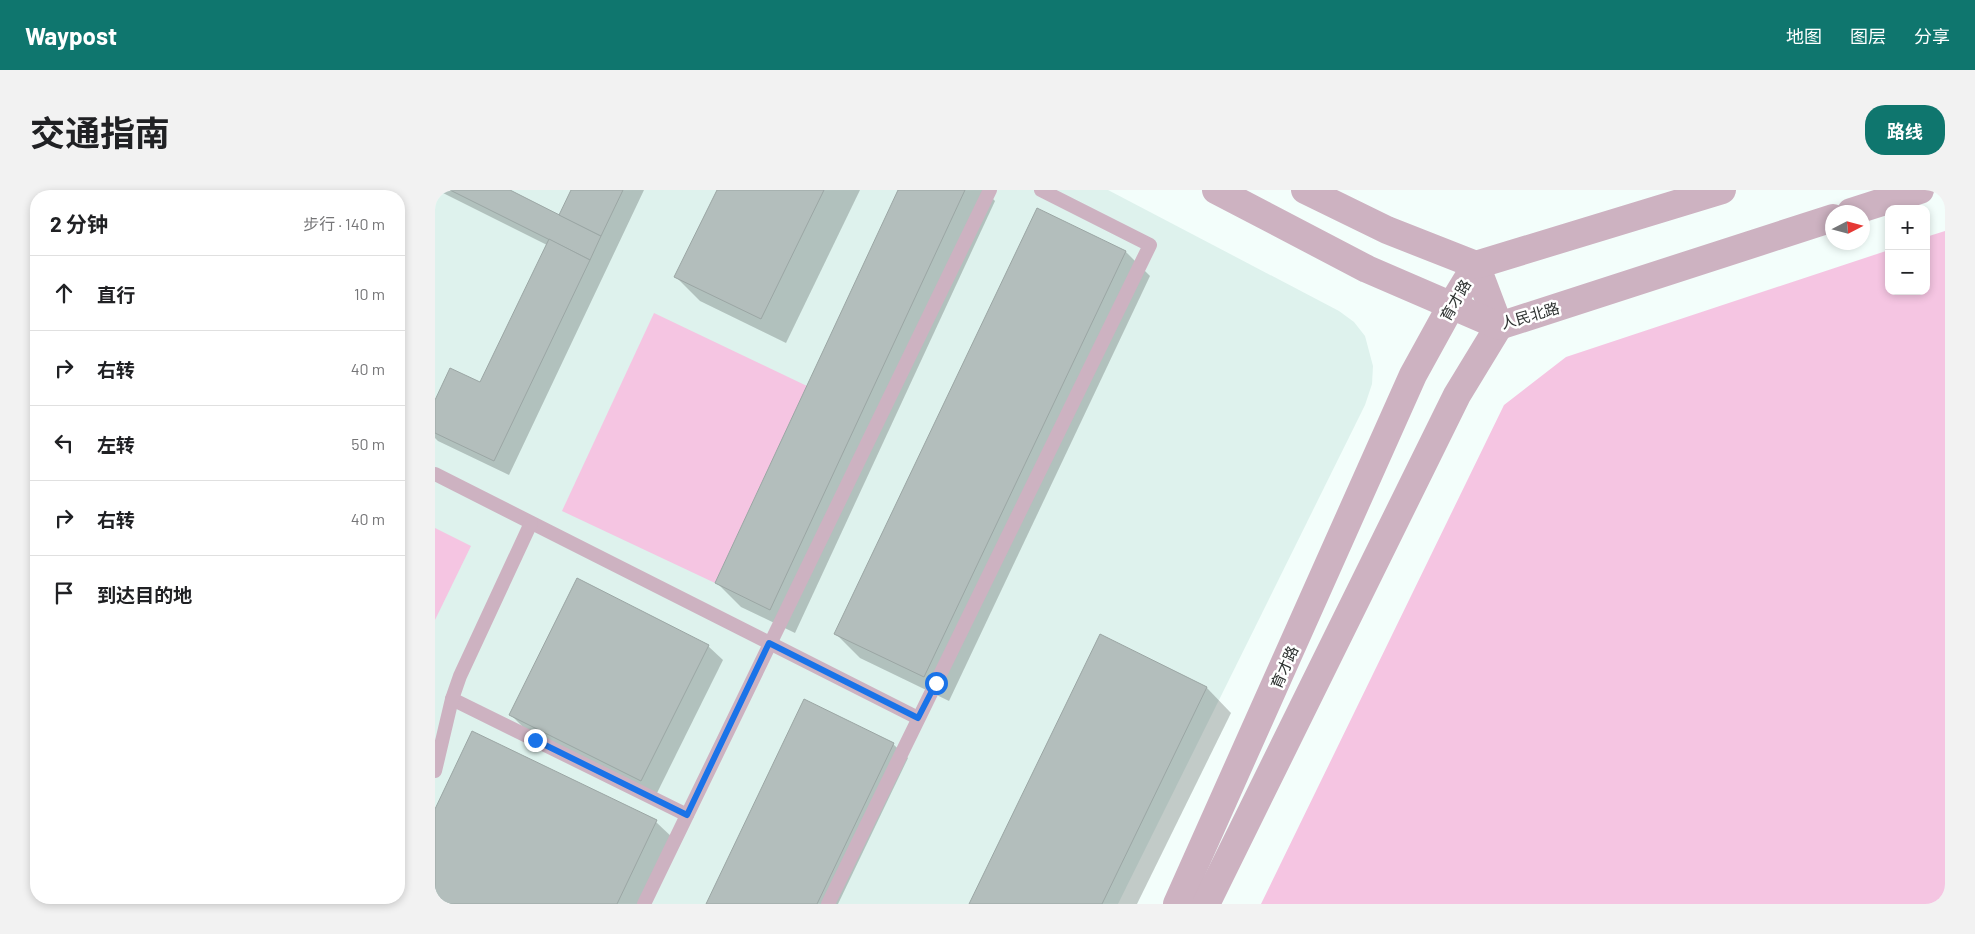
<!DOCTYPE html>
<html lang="zh">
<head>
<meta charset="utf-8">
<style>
  :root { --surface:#fff; --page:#f2f2f2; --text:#202124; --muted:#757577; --line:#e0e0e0; --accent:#0f766e }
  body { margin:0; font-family:Barlow,"Noto Sans SC",sans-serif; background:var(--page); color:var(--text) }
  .controls { position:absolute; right:15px; top:15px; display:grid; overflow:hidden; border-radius:10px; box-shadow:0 2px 8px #0003 }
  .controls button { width:45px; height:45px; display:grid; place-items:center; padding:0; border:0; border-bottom:1px solid var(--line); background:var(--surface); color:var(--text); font:25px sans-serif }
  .compass { position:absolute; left:1390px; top:15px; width:45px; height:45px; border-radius:50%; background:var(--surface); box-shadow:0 2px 8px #0003; rotate:84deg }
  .stop { position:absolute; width:15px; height:15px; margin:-11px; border:4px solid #1a73e8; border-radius:50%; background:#fff }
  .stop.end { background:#1a73e8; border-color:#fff; box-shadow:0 1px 5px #0008 }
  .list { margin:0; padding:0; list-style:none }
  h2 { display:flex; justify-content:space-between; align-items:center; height:65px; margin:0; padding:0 20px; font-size:21px }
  h2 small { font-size:16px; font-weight:400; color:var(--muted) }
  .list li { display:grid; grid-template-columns:32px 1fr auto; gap:15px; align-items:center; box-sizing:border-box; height:75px; padding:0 20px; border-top:1px solid var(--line) }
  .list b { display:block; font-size:19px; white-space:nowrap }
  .list em { font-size:16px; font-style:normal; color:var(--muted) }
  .icon { flex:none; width:28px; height:28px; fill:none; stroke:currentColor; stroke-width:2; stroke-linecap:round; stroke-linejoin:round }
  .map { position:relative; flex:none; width:1510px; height:714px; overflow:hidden; border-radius:20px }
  header { display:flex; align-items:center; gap:30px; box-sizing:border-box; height:70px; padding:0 25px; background:var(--accent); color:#fff }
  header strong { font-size:24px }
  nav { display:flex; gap:28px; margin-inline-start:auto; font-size:18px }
  .intro { display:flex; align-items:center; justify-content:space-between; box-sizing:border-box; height:120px; padding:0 30px }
  h1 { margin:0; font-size:35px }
  .button { padding:12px 22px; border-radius:20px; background:var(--accent); color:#fff; font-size:18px; font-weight:700 }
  main { display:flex; gap:30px; padding:0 30px }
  aside { flex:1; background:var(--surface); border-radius:20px; box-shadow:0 2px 8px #0003 }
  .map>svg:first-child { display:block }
</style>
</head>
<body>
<header>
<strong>Waypost</strong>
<nav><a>地图</a><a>图层</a><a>分享</a></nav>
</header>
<div class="intro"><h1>交通指南</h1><a class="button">路线</a></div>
<main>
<aside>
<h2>2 分钟<small>步行 · 140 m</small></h2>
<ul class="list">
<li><svg class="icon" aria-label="ahead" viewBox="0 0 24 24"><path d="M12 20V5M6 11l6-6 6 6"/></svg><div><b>直行</b></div><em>10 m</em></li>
<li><svg class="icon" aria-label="right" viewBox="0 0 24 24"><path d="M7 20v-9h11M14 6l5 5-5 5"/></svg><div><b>右转</b></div><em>40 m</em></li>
<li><svg class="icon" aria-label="left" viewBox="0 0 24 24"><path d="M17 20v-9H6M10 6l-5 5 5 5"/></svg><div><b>左转</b></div><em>50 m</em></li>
<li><svg class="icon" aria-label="right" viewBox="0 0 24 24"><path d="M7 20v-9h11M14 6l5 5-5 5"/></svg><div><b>右转</b></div><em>40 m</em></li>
<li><svg class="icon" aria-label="arrive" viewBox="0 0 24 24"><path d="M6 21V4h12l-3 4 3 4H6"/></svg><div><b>到达目的地</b></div></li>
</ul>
</aside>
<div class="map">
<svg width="1510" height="714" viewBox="0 0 1510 714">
  <rect width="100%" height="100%" fill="#f3fefb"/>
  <polygon fill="#def2ed" points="0,0 673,0 904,121 919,132 930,146 938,176 937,194 930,215 683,714 0,714"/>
  <g fill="#f5c5e2">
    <polygon points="1510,41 1510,714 826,714 1069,215 1131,167 1454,60 1454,101 1491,101 1491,47"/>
    <polygon points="219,123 372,196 280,393 127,321"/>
    <polygon points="0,338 36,356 0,430"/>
  </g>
  <g fill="#0003">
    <polygon points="2,0 72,0 125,27 138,0 209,0 74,285 3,251 0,248 0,212 46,194 112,55"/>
    <polygon points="283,0 425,0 351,153 265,111 241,87"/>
    <polygon points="464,0 549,0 560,11 360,443 306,417 282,393"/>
    <polygon points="602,20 691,62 715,86 514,511 425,468 401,444"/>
    <polygon points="666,446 772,498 796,523 702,714 535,714"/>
    <polygon points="273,456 288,470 221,605 90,539 76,525"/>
    <polygon points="458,554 473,568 403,714 273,714"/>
    <polygon points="0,622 221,632 240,650 209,714 0,714"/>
  </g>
  <g fill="#b3bebc" stroke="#9ba6a4">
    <polygon points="15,0 75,0 166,46 155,70"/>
    <polygon points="136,0 188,0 166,46 124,25"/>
    <polygon points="282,0 389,0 326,129 239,87"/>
    <polygon points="463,0 530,0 335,420 280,393"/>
    <polygon points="602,18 691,61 489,487 399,444"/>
    <polygon points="114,49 155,70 59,271 0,243 0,210 15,178 45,192"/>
    <polygon points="142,388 274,455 206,591 74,525"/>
    <polygon points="665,444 772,497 667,714 534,714"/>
    <polygon points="369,509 459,553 382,714 271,714"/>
    <polygon points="37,541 222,630 182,714 0,714 0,619"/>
  </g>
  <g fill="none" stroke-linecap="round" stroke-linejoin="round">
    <g stroke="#cdb2c1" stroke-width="14">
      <polyline points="0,284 483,528"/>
      <polyline points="17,509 252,625"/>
      <polyline points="0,581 17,509 25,486 96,333"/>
      <polyline points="209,714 555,0"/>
      <polyline points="393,714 715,55 606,0"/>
    </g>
    <g stroke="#cdb2c1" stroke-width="28">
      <polyline points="742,714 978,185 1016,116 1041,75"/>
      <polyline points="771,714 1022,205 1064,136 1041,75"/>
    </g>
    <g stroke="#cdb2c1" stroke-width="28">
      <polyline points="781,0 932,79 1064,136 1398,28"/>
      <polyline points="870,0 952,40 1041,75 1287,0"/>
      <polyline points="1416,22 1485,0"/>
    </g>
  </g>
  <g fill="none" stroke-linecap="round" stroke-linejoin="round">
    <polyline stroke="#1a73e8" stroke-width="6" points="100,550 252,625 334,453 483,528 501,493"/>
  </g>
  <g text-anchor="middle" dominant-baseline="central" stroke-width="5" stroke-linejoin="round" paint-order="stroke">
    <g font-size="15" fill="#2d3130" stroke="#fff">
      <text transform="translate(1020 110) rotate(-60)">育才路</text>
      <text transform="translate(1095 125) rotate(-16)">人民北路</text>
      <text transform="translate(849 477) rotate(-66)">育才路</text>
    </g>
  </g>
</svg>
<div class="controls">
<button>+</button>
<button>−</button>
</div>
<svg class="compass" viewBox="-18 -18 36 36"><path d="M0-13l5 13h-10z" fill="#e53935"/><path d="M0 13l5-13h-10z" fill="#757577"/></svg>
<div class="stop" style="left:501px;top:493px"></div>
<div class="stop end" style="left:100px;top:550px"></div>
</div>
</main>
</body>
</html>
